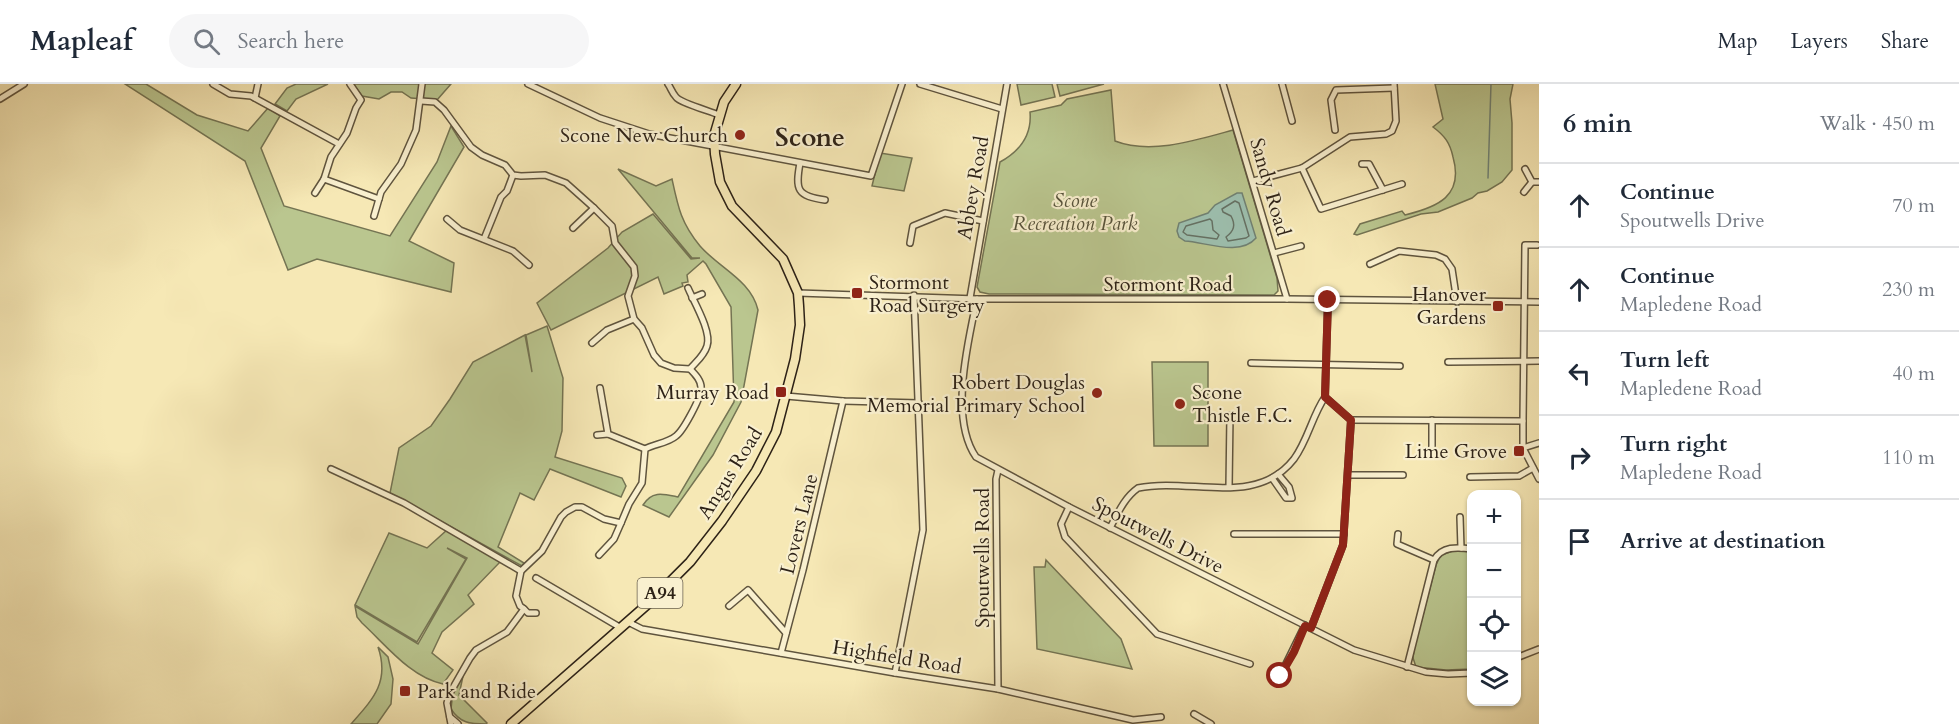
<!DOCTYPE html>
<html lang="en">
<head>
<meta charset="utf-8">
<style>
  :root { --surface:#fff; --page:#f6f6f7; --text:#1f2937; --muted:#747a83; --line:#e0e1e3 }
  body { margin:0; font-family:Cardo,serif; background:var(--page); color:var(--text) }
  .controls { position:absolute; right:18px; bottom:18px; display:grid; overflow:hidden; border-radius:12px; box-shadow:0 2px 4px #0004 }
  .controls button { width:54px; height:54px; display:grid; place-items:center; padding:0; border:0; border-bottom:2px solid var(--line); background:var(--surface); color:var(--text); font:30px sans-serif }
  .stop { position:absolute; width:18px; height:18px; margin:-14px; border:4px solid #8f2418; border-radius:50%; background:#fff }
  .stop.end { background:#8f2418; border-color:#fff; box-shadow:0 2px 6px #0008 }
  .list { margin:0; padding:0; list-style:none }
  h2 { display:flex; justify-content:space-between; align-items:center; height:78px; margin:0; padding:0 24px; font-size:26px }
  h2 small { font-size:20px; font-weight:400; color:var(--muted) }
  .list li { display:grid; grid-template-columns:39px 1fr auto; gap:18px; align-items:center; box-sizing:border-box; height:84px; padding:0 24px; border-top:2px solid var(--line) }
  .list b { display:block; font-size:22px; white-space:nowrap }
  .list p { margin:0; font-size:20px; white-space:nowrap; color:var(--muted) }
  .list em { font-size:20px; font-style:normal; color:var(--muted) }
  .icon { flex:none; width:33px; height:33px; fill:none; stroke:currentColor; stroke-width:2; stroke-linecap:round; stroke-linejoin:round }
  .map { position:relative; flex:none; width:1539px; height:640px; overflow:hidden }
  header { display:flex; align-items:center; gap:36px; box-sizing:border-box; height:84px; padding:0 30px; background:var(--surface); border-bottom:2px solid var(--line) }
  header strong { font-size:28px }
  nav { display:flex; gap:33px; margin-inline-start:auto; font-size:21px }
  .search { width:420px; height:54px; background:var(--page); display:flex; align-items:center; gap:15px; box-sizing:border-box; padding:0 21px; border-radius:33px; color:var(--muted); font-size:22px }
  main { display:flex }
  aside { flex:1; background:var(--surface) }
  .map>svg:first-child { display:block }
</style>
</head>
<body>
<header>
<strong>Mapleaf</strong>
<div class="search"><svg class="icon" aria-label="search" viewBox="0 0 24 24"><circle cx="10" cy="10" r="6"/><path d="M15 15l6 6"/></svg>Search here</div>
<nav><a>Map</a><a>Layers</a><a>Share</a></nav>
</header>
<main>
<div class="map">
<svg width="1539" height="640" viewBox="0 0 1539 640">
  <rect width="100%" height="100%" fill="#f6e8b5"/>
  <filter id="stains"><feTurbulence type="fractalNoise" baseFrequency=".00333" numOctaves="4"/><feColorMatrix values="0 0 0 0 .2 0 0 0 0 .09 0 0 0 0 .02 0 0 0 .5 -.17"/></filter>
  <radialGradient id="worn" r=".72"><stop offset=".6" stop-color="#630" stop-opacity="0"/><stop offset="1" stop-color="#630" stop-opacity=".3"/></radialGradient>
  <g fill="#bac68f" stroke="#747453" stroke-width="1.5">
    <polygon points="125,0 146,0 197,31 248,47 268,24 280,32 261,64 284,122 390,152 437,78 451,42 464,63 409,157 454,179 451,208 317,175 288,186 245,77"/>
    <polygon points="296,0 328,0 296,15 287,27 275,20 287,4"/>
    <polygon points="353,0 451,0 437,16 411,14 402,8 391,8 379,15 362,12"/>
    <polygon points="1017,0 1052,0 1055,13 1021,21"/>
    <polygon points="1057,0 1104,0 1060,12"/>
    <path d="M 1435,0 L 1513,0 L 1510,15 L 1512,39 L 1512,86 L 1502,98 L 1487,107 L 1478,109 L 1472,114 L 1438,128 L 1421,130 L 1357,151 L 1354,150 L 1360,140 L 1402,127 L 1405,131 C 1438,123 1464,112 1453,73 C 1450,59 1445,52 1433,43 L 1443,35 Z"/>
    <path d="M 1111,6 L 1115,57 C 1151,71 1197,56 1233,46 L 1277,194 L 1278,207 L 1274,211 L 989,210 L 980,208 L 977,203 L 1000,78 C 1020,67 1032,51 1030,28 L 1061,21 L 1067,15 Z"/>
    <polygon points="880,69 912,74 904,107 872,102"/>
    <path d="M 618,85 L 656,102 L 672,95 C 678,123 681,139 700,162 C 719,184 751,196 758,226 L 741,318 L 713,371 L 669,433 L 643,421 C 652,406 664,410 678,413 L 734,318 L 731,223 L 706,180 L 703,177 L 687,191 L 688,198 L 682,199 L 683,202 L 664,210 L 658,193 L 551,246 L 537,219 L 608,164 L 622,148 L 653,130 L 691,175 L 700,174 L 692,174 Z"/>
    <polygon points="547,242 563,294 562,347 555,373 622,394 626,402 621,413 550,385 534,416 520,409 498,463 524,479 522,482 390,409 399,364 431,342 450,315 473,278 525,251 532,288 526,251"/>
    <polygon points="1152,278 1208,278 1208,362 1154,362"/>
    <path d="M 447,446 L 501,477 L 468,511 L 474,520 L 442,548 L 432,569 L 453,586 L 443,600 C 410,593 386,561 362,539 L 357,533 L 355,522 L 418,560 L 467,474 L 447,464 L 466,475 L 417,558 L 355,521 L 389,449 L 427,464 Z"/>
    <polygon points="1453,467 1471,467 1471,585 1446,586 1416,583 1413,574 1414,565 1436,481 1441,471"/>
    <polygon points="1046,476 1121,555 1132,585 1037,565 1034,483 1045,483"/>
    <path d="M 378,563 L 388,573 L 393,595 L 391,620 L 377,640 L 351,640 C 373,615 390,598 378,563 Z"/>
    <path d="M 463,592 L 459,611 L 487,639 L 486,640 C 470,640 460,639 451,625 L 453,607 Z"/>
  </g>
  <path fill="#9dc0b0" stroke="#708173" stroke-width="1.5" d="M 1237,109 L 1242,109 L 1256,154 C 1240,173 1205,158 1185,157 L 1179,153 L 1177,147 L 1179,139 L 1208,129 L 1215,121 Z"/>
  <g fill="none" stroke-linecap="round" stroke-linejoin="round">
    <g stroke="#657164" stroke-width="1.5">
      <path d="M 1235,117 L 1239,119 L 1249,152 L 1246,154 L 1228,157 L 1226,153 C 1234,147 1236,141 1231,132 L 1223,128 L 1222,125 Z"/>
      <polygon points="1210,135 1212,137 1213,146 1219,151 1217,155 1187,151 1183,148 1186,142"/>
    </g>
    <polyline stroke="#708173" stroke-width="1.5" points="1488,94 1491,0"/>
    <g stroke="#5f543e" stroke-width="8">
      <g id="street">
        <polyline points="213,0 230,10 251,12 339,60"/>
        <polyline points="528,0 600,34 649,50 871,92 902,0"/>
        <path d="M 668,0 C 671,4 672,9 676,13 C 680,19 710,27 719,31"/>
        <polyline points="920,0 1002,25"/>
        <polyline points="1223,0 1287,215"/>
        <polyline points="1282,0 1292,37"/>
        <polyline points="255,14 258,0"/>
        <polyline points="0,15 24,0"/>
        <path d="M 421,17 L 435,18 L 444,26 L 471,63 L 482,71 L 505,81 L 513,91 L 521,92 L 545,91 L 566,99 L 594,124 L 612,142 L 615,159 L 634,183 L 635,192 L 628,212 L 634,235 L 642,244 L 654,271 L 661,279 L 674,284 L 690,285 C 695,290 702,297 701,305 C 701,314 683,347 676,352 C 668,359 654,360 645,365 L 642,399 L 629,420 L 621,439 L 604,435 L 582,423 L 575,423 L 566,428 L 561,433 L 542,467 L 521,487 L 516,512 L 520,522 L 524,525 L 507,548 L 476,566 L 470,574 L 450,609 L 447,619 L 451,640"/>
        <polyline points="1335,46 1331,16 1336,6 1394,4"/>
        <path d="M 800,79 C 795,106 797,112 825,116"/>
        <polyline points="1362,80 1369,80 1383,106"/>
        <polyline points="1302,84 1321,125 1402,100"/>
        <polyline points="1525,85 1532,98 1539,98"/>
        <polyline points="324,95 331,73 347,49 356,24 361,16 350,0"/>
        <polyline points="1253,97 1302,84 1350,53 1386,50 1392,47 1396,37 1394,0"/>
        <polyline points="1524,108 1532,98"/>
        <polyline points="315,109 324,95 379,115"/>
        <polyline points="374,132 381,108 401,80 416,46 422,0"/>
        <polyline points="447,135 460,146 513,167 529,181"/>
        <polyline points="573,144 594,124"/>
        <polyline points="484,155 501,113 507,107 513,91"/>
        <polyline points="910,159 913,142 945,129 983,137"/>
        <polyline points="1537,161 1525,161 1523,337 1523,364 1539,395"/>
        <polyline points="1274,169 1301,162"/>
        <polyline points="1370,180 1399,167 1436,171 1445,175 1452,185 1457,218"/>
        <path d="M 688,204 C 694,218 712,248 707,262 C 704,272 696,278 690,285"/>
        <polyline points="798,209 977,215 1287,215 1539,218"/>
        <polyline points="692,214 702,210"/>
        <polyline points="970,214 1007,0"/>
        <path d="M 977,215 C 968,258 949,334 976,373 L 1069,423 L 1354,566 L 1426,588 L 1448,590 L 1472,589"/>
        <polyline points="592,259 607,246 634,235"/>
        <polyline points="1448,278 1539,277"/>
        <polyline points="1251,279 1400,282"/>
        <polyline points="600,304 608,350 645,365"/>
        <polyline points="786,312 843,317 919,319"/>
        <polyline points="1351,336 1523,337"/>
        <polyline points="597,351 608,350"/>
        <polyline points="1432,364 1432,336"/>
        <polyline points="1523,364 1539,359"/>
        <polyline points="331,385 404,419 521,487"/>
        <polyline points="998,386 996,395 998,605"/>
        <polyline points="1348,391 1403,391"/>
        <polyline points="1470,393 1519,392 1533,384"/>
        <polyline points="1272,394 1286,414 1292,414 1289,403 1278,390"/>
        <polyline points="1229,403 1230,331"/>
        <polyline points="1069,423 1061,440 1065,453 1157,550 1250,580"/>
        <polyline points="1460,433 1461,464"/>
        <path d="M 1110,444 C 1118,429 1124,414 1138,404 C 1190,393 1256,424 1294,375 C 1308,356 1312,332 1325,313"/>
        <polyline points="1234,450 1344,450"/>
        <polyline points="1398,450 1397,460 1434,476"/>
        <polyline points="599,471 614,455 621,439"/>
        <polyline points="536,494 621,544"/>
        <polyline points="729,522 748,506 786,549"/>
        <polyline points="524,525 528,529 536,529"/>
        <polyline points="628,538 642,545 895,589 998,605 1133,636 1161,633"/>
        <polyline points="1311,544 1343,461 1351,336 1325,313 1328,216"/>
        <polyline points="781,569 803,486 843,317"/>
        <polyline points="1516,574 1539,565"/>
        <path d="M 1407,583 L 1434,476 C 1442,462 1457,463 1472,465"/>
        <polyline points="895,589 923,446 914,211"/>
        <polyline points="1280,592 1305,541"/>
        <polyline points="1194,630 1211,640"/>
        <polyline points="450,633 458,640"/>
      </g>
    </g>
    <g stroke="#2d2217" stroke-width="11">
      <polyline id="primary" points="511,640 649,519 690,478 722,437 756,387 776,348 795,275 800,241 799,222 798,209 783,175 732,122 720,98 715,70 714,52 724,18 736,0"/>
    </g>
    <use href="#street" stroke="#f9f0cf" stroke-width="5"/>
    <use href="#primary" stroke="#f6e8b5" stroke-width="8"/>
  </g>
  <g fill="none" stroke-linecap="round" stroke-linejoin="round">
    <polyline stroke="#8f2418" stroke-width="8" points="1280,592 1294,568 1305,542 1311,544 1343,461 1351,336 1325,313 1328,216"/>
  </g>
  <g fill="#8f2418" stroke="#f9f0cf" stroke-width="2">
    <circle cx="740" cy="51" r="6"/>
    <rect x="851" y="203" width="12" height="12" rx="3"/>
    <rect x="1492" y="216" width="12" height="12" rx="3"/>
    <rect x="775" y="302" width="12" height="12" rx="3"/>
    <circle cx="1097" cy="309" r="6"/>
    <circle cx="1180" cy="320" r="6"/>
    <rect x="1513" y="361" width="12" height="12" rx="3"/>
    <rect x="399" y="601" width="12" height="12" rx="3"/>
  </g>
  <g text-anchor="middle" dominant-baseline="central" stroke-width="4.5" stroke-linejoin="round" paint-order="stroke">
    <rect fill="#f9f0cf" stroke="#6a604e" stroke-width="1.5" x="637.5" y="494" width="45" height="30" rx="4.5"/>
    <g font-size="18" font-weight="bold" fill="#2d2217">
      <text x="660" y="509">A94</text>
    </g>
    <g font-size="20" fill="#2d2217" stroke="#f9f0cf" text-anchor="end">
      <text x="728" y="51">Scone New Church</text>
      <text x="869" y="198" text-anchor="start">Stormont<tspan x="869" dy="23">Road Surgery</tspan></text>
      <text x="1486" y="210">Hanover<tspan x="1486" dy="23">Gardens</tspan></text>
      <text x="1085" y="298">Robert Douglas<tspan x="1085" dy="23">Memorial Primary School</tspan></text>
      <text x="769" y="308">Murray Road</text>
      <text x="1192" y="308" text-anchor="start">Scone<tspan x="1192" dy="23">Thistle F.C.</tspan></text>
      <text x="1507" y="367">Lime Grove</text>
      <text x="417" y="607" text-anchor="start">Park and Ride</text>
    </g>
    <g font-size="20" fill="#2d2217" stroke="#f9f0cf">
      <text transform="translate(1270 103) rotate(74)">Sandy Road</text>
      <text transform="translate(973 104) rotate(-80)">Abbey Road</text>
      <text x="1168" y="200">Stormont Road</text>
      <text transform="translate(730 389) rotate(-58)">Angus Road</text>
      <text transform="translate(799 440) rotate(-76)">Lovers Lane</text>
      <text transform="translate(1158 451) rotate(27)">Spoutwells Drive</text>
      <text transform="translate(982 474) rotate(-90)">Spoutwells Road</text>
      <text transform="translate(897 573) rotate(9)">Highfield Road</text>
    </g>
    <g font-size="20" font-style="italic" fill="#57533b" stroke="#f9f0cf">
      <text x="1075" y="116">Scone<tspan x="1075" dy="23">Recreation Park</tspan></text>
    </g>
    <g font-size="26" font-weight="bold" fill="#2d2217" stroke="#f9f0cf">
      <text x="810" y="53">Scone</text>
    </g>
  </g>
  <rect width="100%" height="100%" filter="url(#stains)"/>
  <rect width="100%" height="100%" fill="url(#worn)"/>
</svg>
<div class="controls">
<button>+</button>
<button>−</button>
<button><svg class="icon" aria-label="locate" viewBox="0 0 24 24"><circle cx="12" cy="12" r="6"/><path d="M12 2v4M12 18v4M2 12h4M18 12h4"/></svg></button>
<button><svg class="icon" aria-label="layers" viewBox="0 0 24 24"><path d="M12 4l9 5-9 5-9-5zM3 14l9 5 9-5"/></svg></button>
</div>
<div class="stop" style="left:1280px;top:592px"></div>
<div class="stop end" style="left:1328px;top:216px"></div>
</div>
<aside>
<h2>6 min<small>Walk · 450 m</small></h2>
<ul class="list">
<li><svg class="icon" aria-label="ahead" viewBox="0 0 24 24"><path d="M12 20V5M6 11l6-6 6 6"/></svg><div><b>Continue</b><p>Spoutwells Drive</p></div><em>70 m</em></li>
<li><svg class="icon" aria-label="ahead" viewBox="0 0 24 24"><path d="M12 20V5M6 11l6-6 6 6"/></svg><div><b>Continue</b><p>Mapledene Road</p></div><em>230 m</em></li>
<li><svg class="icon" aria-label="left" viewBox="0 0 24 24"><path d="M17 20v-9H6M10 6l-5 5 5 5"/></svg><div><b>Turn left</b><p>Mapledene Road</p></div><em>40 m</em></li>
<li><svg class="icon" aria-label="right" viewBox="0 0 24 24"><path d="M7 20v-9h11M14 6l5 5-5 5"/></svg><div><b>Turn right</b><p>Mapledene Road</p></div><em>110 m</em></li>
<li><svg class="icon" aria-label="arrive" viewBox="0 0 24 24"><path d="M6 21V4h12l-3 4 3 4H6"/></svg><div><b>Arrive at destination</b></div></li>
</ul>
</aside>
</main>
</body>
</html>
